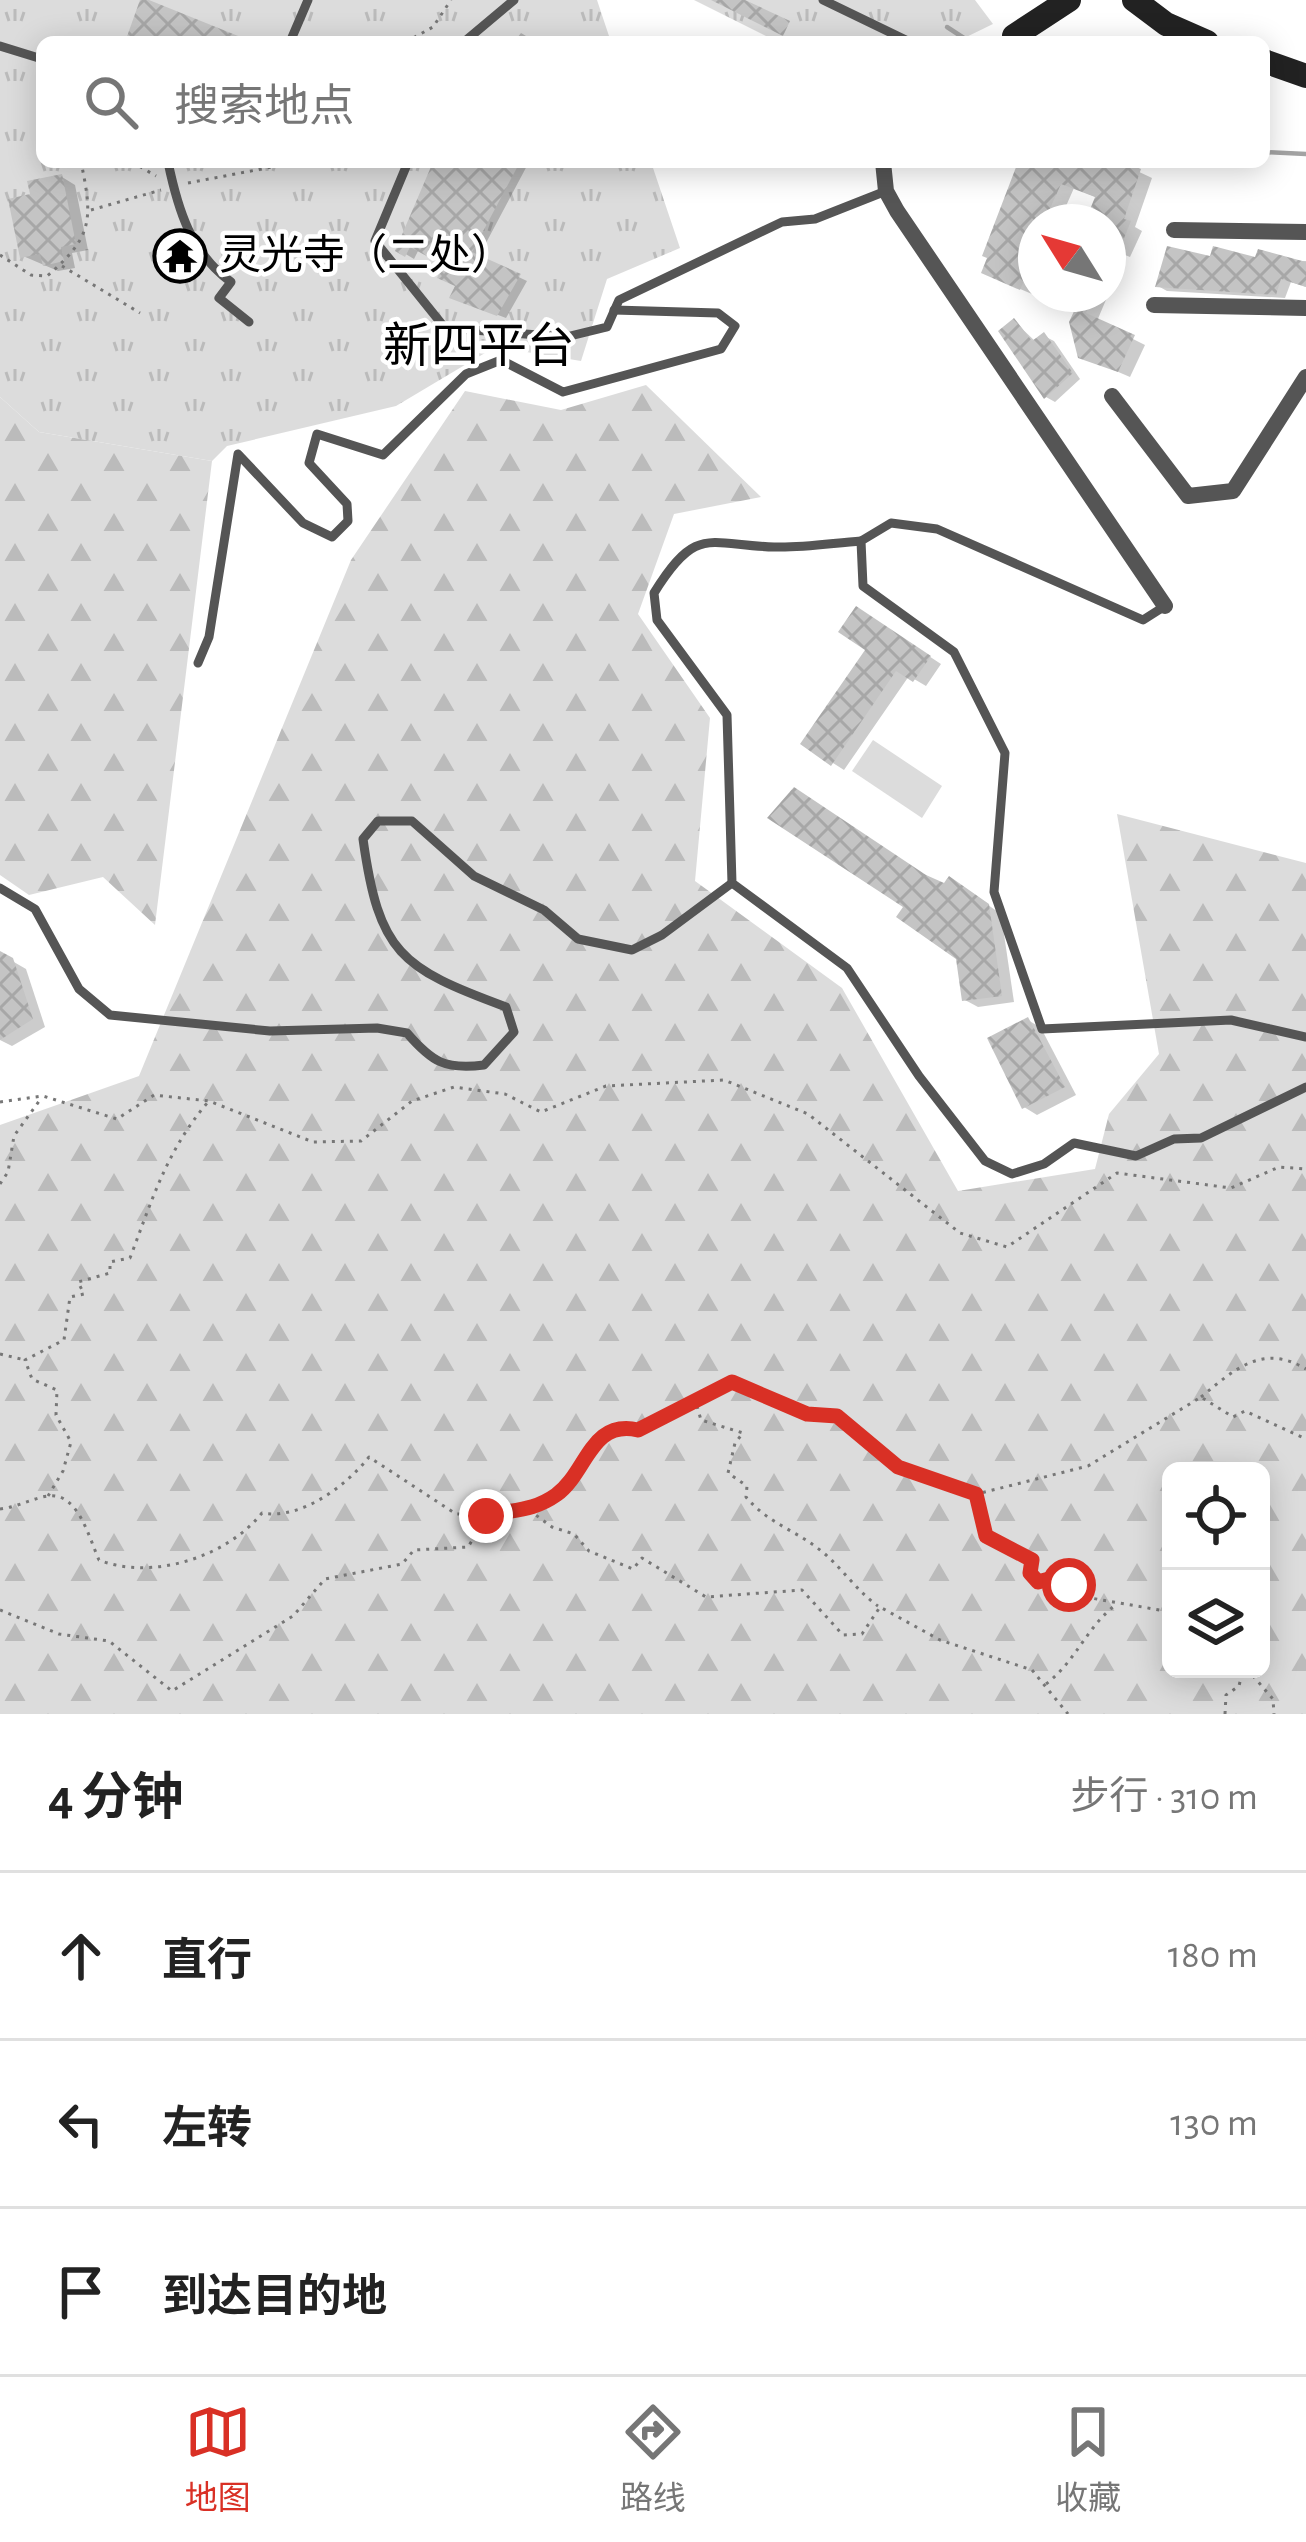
<!DOCTYPE html>
<html lang="zh">
<head>
<meta charset="utf-8">
<style>
  :root { --surface:#fff; --page:#f6f6f6; --text:#222; --muted:#767676; --line:#e0e0e0; --accent:#d93025 }
  body { margin:0; font-family:"Alegreya Sans","Noto Sans SC",sans-serif; background:var(--page); color:var(--text) }
  .controls { position:absolute; right:36px; bottom:36px; display:grid; overflow:hidden; border-radius:18px; box-shadow:0 6px 30px #0003 }
  .controls button { width:108px; height:108px; display:grid; place-items:center; padding:0; border:0; border-bottom:3px solid var(--line); background:var(--surface); color:var(--text); font:60px sans-serif }
  .compass { position:absolute; left:1018px; top:204px; width:108px; height:108px; border-radius:50%; background:var(--surface); box-shadow:0 6px 30px #0003; rotate:307deg }
  .stop { position:absolute; width:36px; height:36px; margin:-27px; border:9px solid #d93025; border-radius:50%; background:#fff }
  .stop.end { background:#d93025; border-color:#fff; box-shadow:0 3px 12px #0008 }
  .list { margin:0; padding:0; list-style:none }
  h2 { display:flex; justify-content:space-between; align-items:center; height:156px; margin:0; padding:0 48px; font-size:51px }
  h2 small { font-size:39px; font-weight:400; color:var(--muted) }
  .list li { display:grid; grid-template-columns:78px 1fr auto; gap:36px; align-items:center; box-sizing:border-box; height:168px; padding:0 48px; border-top:3px solid var(--line) }
  .list b { display:block; font-size:45px; white-space:nowrap }
  .list em { font-size:39px; font-style:normal; color:var(--muted) }
  .icon { flex:none; width:66px; height:66px; fill:none; stroke:currentColor; stroke-width:2; stroke-linecap:round; stroke-linejoin:round }
  .map { position:relative; flex:none; width:1306px; height:1714px; overflow:hidden }
  .search { position:absolute; background:var(--surface); box-shadow:0 6px 30px #0003; left:36px; right:36px; top:36px; height:132px; display:flex; align-items:center; gap:30px; box-sizing:border-box; padding:0 42px; border-radius:18px; color:var(--muted); font-size:45px }
  .sheet { height:660px; background:var(--surface) }
  nav { display:flex; justify-content:space-around; align-items:center; box-sizing:border-box; height:168px; border-top:3px solid var(--line); background:var(--surface); font-size:33px; color:var(--muted) }
  nav a { display:grid; justify-items:center; gap:6px }
  nav .on { color:var(--accent) }
  .map>svg:first-child { display:block }
</style>
</head>
<body>
<div class="map">
<svg width="1306" height="1714" viewBox="0 0 1306 1714">
  <defs>
    <pattern id="grass-tufts" width="24" height="20" patternUnits="userSpaceOnUse" patternTransform="scale(3)"><rect width="24" height="20" fill="#dcdcdc"/><path d="M3 7l-1-3M5 7V3M7 7l1-3M15 17l-1-3M17 17v-4M19 17l1-3" fill="none" stroke="#bbb"/></pattern>
    <pattern id="forest-firs" width="22" height="20" patternUnits="userSpaceOnUse" patternTransform="scale(3)"><rect width="22" height="20" fill="#dcdcdc"/><path d="M5 1l3.5 6h-7zM16 11l3.5 6h-7z" fill="#bbb"/></pattern>
    <pattern id="building-cross-hatch" width="8" height="8" patternUnits="userSpaceOnUse" patternTransform="scale(3)"><rect width="8" height="8" fill="#c4c4c4"/><path d="M0 0l8 8M0 8l8-8" fill="none" stroke="#a7a7a7"/></pattern>
  </defs>
  <rect width="100%" height="100%" fill="#fff"/>
  <g fill="url(#grass-tufts)">
    <polygon points="0,0 597,0 611,42 42,42 42,162 651,162 680,248 607,279 581,361 495,347 396,406 227,446 212,461 39,432 0,397"/>
    <polygon points="694,0 975,0 993,24 956,42 778,42"/>
  </g>
  <g fill="url(#forest-firs)" fill-rule="evenodd">
    <path d="M 646,385 L 761,497 L 674,514 L 638,614 L 710,718 L 695,881 L 842,988 L 958,1191 L 1095,1169 L 1109,1114 L 1159,1054 L 1117,814 L 1306,863 L 1306,1714 L 0,1714 L 0,1125 L 139,1076 L 351,560 L 465,391 L 561,410 ZM 1171,1471 L 1261,1471 L 1261,1669 L 1171,1669 Z"/>
    <polygon points="0,397 39,432 212,461 155,925 103,877 29,895 0,875"/>
  </g>
  <polygon fill="#dcdcdc" points="873,740 942,786 922,818 852,771"/>
  <g fill="#0003">
    <polygon points="521,33 526,36 534,42 514,42"/>
    <polygon points="436,162 529,162 478,258 527,281 506,318 461,301 446,264 419,249 414,259 399,250"/>
    <polygon points="1022,162 1118,162 1152,178 1135,227 1142,231 1130,257 1125,255 1097,321 1145,345 1130,377 1081,356 1086,294 1108,294 1108,222 1088,222 1098,198 1074,188 1059,222 1036,222 1032,294 996,279"/>
    <polygon points="62,177 75,185 88,250 72,253 75,268 58,271 23,256 33,196"/>
    <polygon points="1212,260 1306,261 1306,287 1291,282 1285,298 1167,291 1158,286"/>
    <polygon points="1015,322 1036,342 1044,336 1054,341 1080,379 1055,402 1046,397"/>
    <polygon points="868,616 941,664 926,686 909,676 844,770 833,763 870,649"/>
    <polygon points="945,886 962,887 1001,914 1014,1002 978,1007 965,1000"/>
    <polygon points="0,954 26,969 45,1027 12,1046 0,1040"/>
    <polygon points="1028,1020 1041,1028 1076,1095 1037,1115 1024,1107"/>
  </g>
  <g fill="none" stroke-linecap="round" stroke-linejoin="round">
    <g stroke="#a3a3a3" stroke-width="4.5">
      <polyline points="947,27 970,42"/>
      <polyline points="1264,152 1306,154"/>
    </g>
  </g>
  <g fill="url(#building-cross-hatch)">
    <polygon points="140,0 149,0 253,42 125,42"/>
    <polygon points="711,0 745,0 790,21 783,36"/>
    <polygon points="433,162 520,162 472,252 521,274 497,316 449,298 455,286 437,278 443,265 410,247 405,257 395,251"/>
    <polygon points="1018,162 1125,162 1141,169 1124,219 1131,221 1118,253 1108,248 1108,222 1085,222 1095,197 1061,184 1044,222 1036,222 1036,280 1026,276 1020,290 981,273 987,258 982,256"/>
    <polygon points="62,174 76,244 61,247 64,261 43,266 40,254 20,258 8,199 30,194 27,181"/>
    <polygon points="1167,246 1210,256 1213,246 1255,257 1258,249 1306,262 1306,287 1281,279 1276,295 1155,287"/>
    <polygon points="1082,294 1094,294 1086,313 1135,335 1118,372 1078,358 1069,322"/>
    <polygon points="1014,318 1032,341 1044,332 1073,373 1044,399 998,331"/>
    <polygon points="856,606 931,656 913,682 896,671 831,766 800,744 865,650 838,632"/>
    <polygon points="794,787 926,875 944,883 949,876 989,904 1002,996 962,1001 956,959 896,917 903,907 767,818"/>
    <polygon points="0,951 13,958 33,1019 0,1040"/>
    <polygon points="1028,1017 1065,1087 1022,1109 987,1038"/>
  </g>
  <g fill="none" stroke-linecap="round" stroke-linejoin="round">
    <g stroke="#777" stroke-width="3" stroke-dasharray="3 6" stroke-linecap="butt">
      <polyline points="406,42 433,27 451,0"/>
      <polyline points="132,162 156,176"/>
      <polyline points="188,183 298,162"/>
      <polyline points="91,210 161,190"/>
      <path d="M 0,255 L 31,275 L 47,276 C 93,237 93,219 81,162"/>
      <polyline points="62,266 140,313"/>
      <polyline points="0,1102 43,1096 117,1119 154,1095 209,1101 313,1142 361,1141 412,1101 454,1087 505,1094 541,1112 606,1086 724,1080 808,1114 960,1233 1007,1247 1117,1173 1231,1188 1279,1167 1306,1169"/>
      <polyline points="0,1184 8,1172 14,1136 42,1097"/>
      <polyline points="0,1354 25,1360"/>
      <path d="M 1201,1397 C 1235,1369 1263,1343 1306,1369"/>
      <path d="M 697,1406 L 701,1420 L 743,1433 L 735,1443 L 728,1473 L 747,1486 L 746,1497 C 767,1522 792,1529 816,1547 C 839,1563 855,1590 878,1606"/>
      <path d="M 48,1496 L 63,1471 L 71,1442 L 56,1415 L 57,1390 L 32,1379 L 25,1360 L 64,1340 L 70,1297 L 84,1294 L 78,1282 L 110,1273 L 110,1262 L 130,1258 C 152,1200 167,1150 208,1102"/>
      <polyline points="977,1496 986,1536 1032,1560 1029,1573 1038,1582 1049,1579 1085,1597 1171,1612"/>
      <path d="M 0,1509 C 17,1507 31,1499 47,1496 C 78,1491 89,1538 99,1560 C 152,1581 227,1557 262,1513 C 301,1520 346,1486 369,1457 L 456,1514 L 520,1514 L 564,1488 L 597,1439 L 623,1427 L 638,1430 L 732,1382 L 807,1414 L 837,1416 L 898,1467 L 977,1494 L 1088,1466 L 1201,1397 L 1233,1417 L 1245,1411 L 1306,1439"/>
      <polyline points="529,1510 552,1527 574,1534 589,1551 633,1569 642,1558 706,1597 802,1590 843,1635 862,1634 880,1607 940,1640 1032,1670 1068,1714"/>
      <polyline points="0,1610 59,1634 109,1641 172,1691 293,1616 325,1579 402,1564 414,1550 468,1547 485,1520"/>
      <polyline points="1247,1669 1273,1699 1274,1714"/>
      <path d="M 1046,1684 C 1075,1662 1086,1629 1113,1607"/>
      <polyline points="1225,1714 1226,1695 1239,1686 1243,1669"/>
    </g>
    <g stroke="#555" stroke-width="9">
      <polyline points="823,0 910,42"/>
      <polyline points="290,42 308,0"/>
      <polyline points="464,42 514,0"/>
      <polyline points="0,46 42,59"/>
      <path d="M 168,162 C 178,210 191,253 231,282 L 219,298 L 249,322"/>
      <polyline points="408,162 375,241 445,328 566,337 607,327 619,300 782,222 815,219 886,191"/>
      <path d="M 861,541 C 833,543 803,548 774,547 C 708,545 697,524 654,593 L 657,620 L 727,715 L 732,883 L 847,968 L 919,1076 L 985,1161 L 1012,1174 L 1044,1164 L 1074,1143 L 1136,1156 L 1174,1139 L 1201,1138 L 1306,1087"/>
      <polyline points="1165,606 1143,620 937,529 891,523 861,541 863,586 954,652 1005,753 994,892 1042,1029 1231,1020 1306,1037"/>
      <polyline points="198,663 209,637 238,454 303,523 332,537 348,521 347,504 309,463 317,434 383,455 466,374 501,360 563,392 721,349 735,326 718,313 614,310"/>
      <path d="M 0,888 L 35,909 L 79,989 L 110,1015 L 270,1031 L 377,1028 L 407,1033 C 432,1062 445,1070 484,1065 L 514,1032 L 506,1007 C 400,968 379,953 363,839 L 378,821 L 412,821 L 474,876 L 544,910 L 578,939 L 632,950 L 662,935 L 732,883"/>
    </g>
    <g stroke="#555" stroke-width="16">
      <polyline points="883,162 886,191 897,211 1165,606"/>
      <polyline points="1174,230 1306,232"/>
      <polyline points="1154,305 1306,308"/>
      <polyline points="1112,396 1188,496 1233,491 1306,377"/>
    </g>
    <g stroke="#222" stroke-width="24">
      <polyline points="1134,0 1166,24 1207,42"/>
      <polyline points="1014,36 1069,0"/>
      <polyline points="1264,61 1306,76"/>
    </g>
  </g>
  <g fill="none" stroke-linecap="round" stroke-linejoin="round">
    <path stroke="#d93025" stroke-width="15" d="M 486,1516 C 512,1509 532,1512 556,1495 C 587,1473 590,1419 638,1430 L 732,1382 L 807,1414 L 837,1416 L 898,1467 L 976,1494 L 986,1536 L 1032,1560 L 1030,1573 L 1038,1582 L 1049,1579 L 1069,1585"/>
  </g>
  <defs>
    <g id="temple-ring" transform="scale(2.7)"><circle r="9.5" fill="#fff" stroke="#000" stroke-width="1.5"/><path d="M0-6L5-2H3V0L6.5 2.5H4V6H1.5V3h-3V6H-4V2.5H-6.5L-3 0V-2H-5Z" fill="#000"/></g>
  </defs>
  <g fill-rule="evenodd">
    <use href="#temple-ring" x="180" y="256"/>
  </g>
  <g text-anchor="middle" dominant-baseline="central" stroke-width="9" stroke-linejoin="round" paint-order="stroke">
    <g font-size="42" fill="#000" stroke="#fff" text-anchor="start">
      <text x="219" y="256">灵光寺（二处）</text>
    </g>
    <g font-size="48" fill="#000" stroke="#fff">
      <text x="479" y="348">新四平台</text>
    </g>
  </g>
</svg>
<div class="controls">
<button><svg class="icon" aria-label="locate" viewBox="0 0 24 24"><circle cx="12" cy="12" r="6"/><path d="M12 2v4M12 18v4M2 12h4M18 12h4"/></svg></button>
<button><svg class="icon" aria-label="layers" viewBox="0 0 24 24"><path d="M12 4l9 5-9 5-9-5zM3 14l9 5 9-5"/></svg></button>
</div>
<svg class="compass" viewBox="-18 -18 36 36"><path d="M0-13l5 13h-10z" fill="#e53935"/><path d="M0 13l5-13h-10z" fill="#767676"/></svg>
<div class="stop" style="left:1069px;top:1585px"></div>
<div class="stop end" style="left:486px;top:1516px"></div>
<div class="search"><svg class="icon" aria-label="search" viewBox="0 0 24 24"><circle cx="10" cy="10" r="6"/><path d="M15 15l6 6"/></svg>搜索地点</div>
</div>
<section class="sheet">
<h2>4 分钟<small>步行 · 310 m</small></h2>
<ul class="list">
<li><svg class="icon" aria-label="ahead" viewBox="0 0 24 24"><path d="M12 20V5M6 11l6-6 6 6"/></svg><div><b>直行</b></div><em>180 m</em></li>
<li><svg class="icon" aria-label="left" viewBox="0 0 24 24"><path d="M17 20v-9H6M10 6l-5 5 5 5"/></svg><div><b>左转</b></div><em>130 m</em></li>
<li><svg class="icon" aria-label="arrive" viewBox="0 0 24 24"><path d="M6 21V4h12l-3 4 3 4H6"/></svg><div><b>到达目的地</b></div></li>
</ul>
</section>
<nav>
<a class="on"><svg class="icon" aria-label="map" viewBox="0 0 24 24"><path d="M3 6l6-2 6 2 6-2v14l-6 2-6-2-6 2zM9 4v14M15 6v14"/></svg>地图</a>
<a><svg class="icon" aria-label="directions" viewBox="0 0 24 24"><path d="M12 3l9 9-9 9-9-9zM9 14v-3h6M13 9l2 2-2 2"/></svg>路线</a>
<a><svg class="icon" aria-label="saved" viewBox="0 0 24 24"><path d="M7 4h10v16l-5-4-5 4z"/></svg>收藏</a>
</nav>
</body>
</html>
